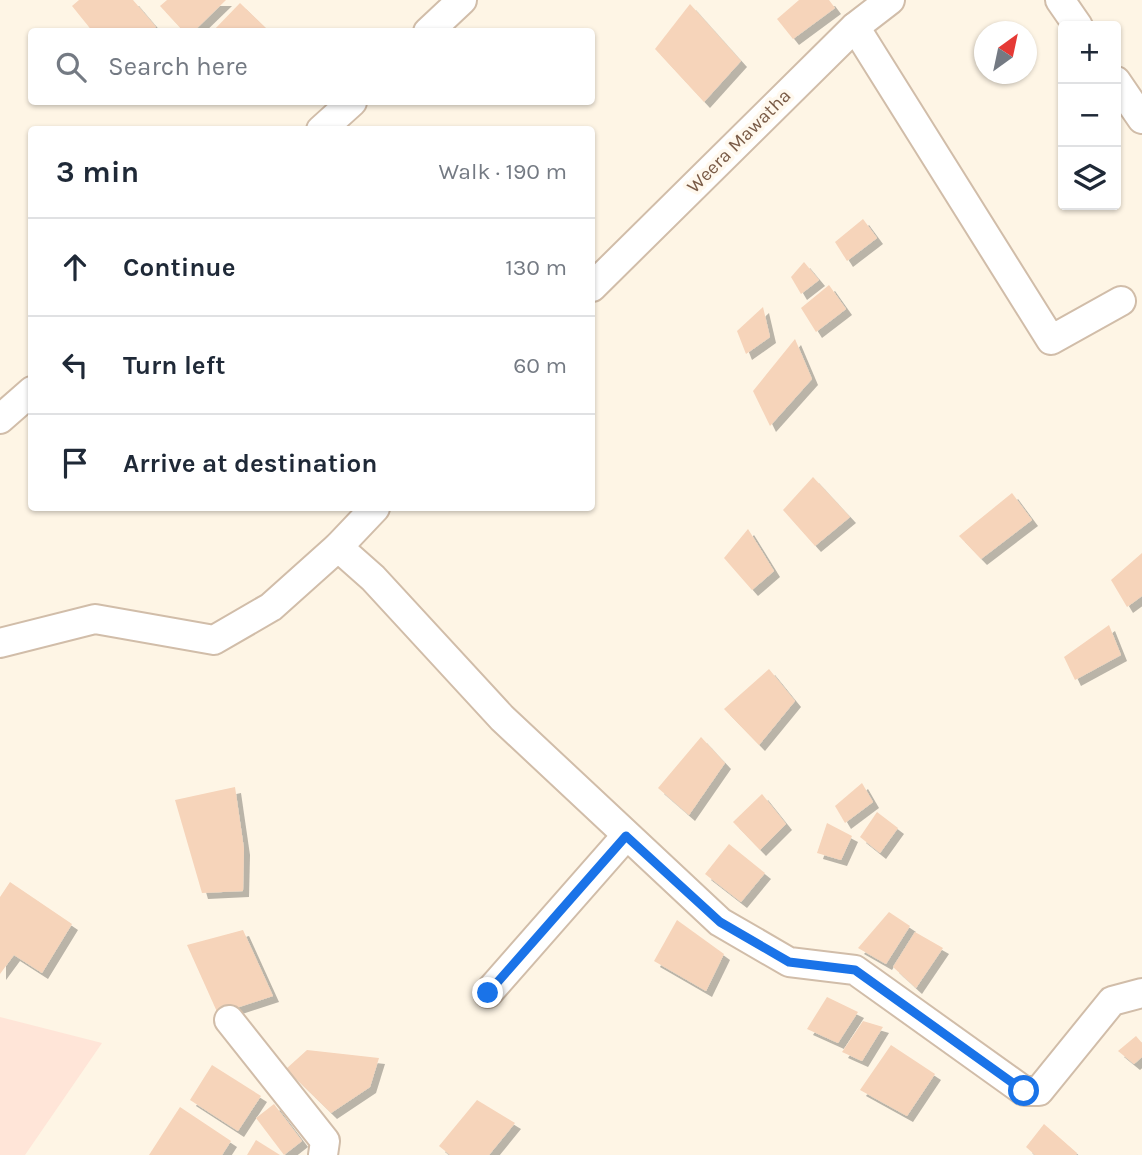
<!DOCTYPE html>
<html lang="en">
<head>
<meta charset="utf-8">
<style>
  :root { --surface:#fff; --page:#f2f2f3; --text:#1f2937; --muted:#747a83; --line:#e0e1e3 }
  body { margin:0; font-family:Karla,sans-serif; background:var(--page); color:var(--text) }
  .controls { position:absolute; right:21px; top:21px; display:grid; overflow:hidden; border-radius:7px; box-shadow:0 2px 5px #0004 }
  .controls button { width:63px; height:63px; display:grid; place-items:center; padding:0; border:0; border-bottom:2px solid var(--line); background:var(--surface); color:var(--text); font:35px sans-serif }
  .compass { position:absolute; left:974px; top:21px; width:63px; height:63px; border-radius:50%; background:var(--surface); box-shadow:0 2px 5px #0004; rotate:33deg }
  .stop { position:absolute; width:21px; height:21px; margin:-16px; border:5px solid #1a73e8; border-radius:50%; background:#fff }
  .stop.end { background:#1a73e8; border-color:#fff; box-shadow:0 2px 7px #0008 }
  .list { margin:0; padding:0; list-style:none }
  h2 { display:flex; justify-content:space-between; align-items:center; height:91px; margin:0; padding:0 28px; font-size:30px }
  h2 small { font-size:23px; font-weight:400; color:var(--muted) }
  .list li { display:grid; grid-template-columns:46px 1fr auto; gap:21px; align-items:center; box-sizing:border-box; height:98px; padding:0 28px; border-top:2px solid var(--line) }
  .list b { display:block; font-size:26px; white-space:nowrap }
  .list em { font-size:23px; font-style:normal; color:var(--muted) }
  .icon { flex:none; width:38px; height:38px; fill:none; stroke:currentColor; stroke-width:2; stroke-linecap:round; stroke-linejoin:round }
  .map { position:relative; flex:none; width:1142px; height:1155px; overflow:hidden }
  .search { position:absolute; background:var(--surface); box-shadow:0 2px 5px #0004; left:28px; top:28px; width:567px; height:77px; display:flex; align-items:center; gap:18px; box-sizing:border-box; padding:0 24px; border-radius:7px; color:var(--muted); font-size:26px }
  .panel { position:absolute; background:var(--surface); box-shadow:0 2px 5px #0004; left:28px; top:126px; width:567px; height:385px; border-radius:7px }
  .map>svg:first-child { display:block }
</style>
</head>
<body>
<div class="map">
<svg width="1142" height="1155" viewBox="0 0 1142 1155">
  <defs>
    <filter id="shadow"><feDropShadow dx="6" dy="6" stdDeviation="0" flood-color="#0004"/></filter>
  </defs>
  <rect width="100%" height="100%" fill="#fef5e5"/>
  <polygon fill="#ffe5d8" points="0,1017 102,1043 25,1155 0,1155"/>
  <g fill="#f6d4ba" filter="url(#shadow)">
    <polygon points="79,0 133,0 156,27 150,32 93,32 72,6"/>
    <polygon points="167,0 226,0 193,32 184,32 160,6"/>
    <polygon points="799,0 829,0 835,8 793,39 777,19"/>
    <polygon points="240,3 270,32 212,32"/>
    <polygon points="690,4 741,61 704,102 655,49"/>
    <polygon points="863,219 877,238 847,261 835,242"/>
    <polygon points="804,262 819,280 801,294 791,277"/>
    <polygon points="829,285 846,309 816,332 801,308"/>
    <polygon points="763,307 770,337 746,354 737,331"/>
    <polygon points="795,339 812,379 770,426 753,391"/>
    <polygon points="813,477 850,517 815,546 783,510"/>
    <polygon points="1012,493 1032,520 981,559 959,536"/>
    <polygon points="748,529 774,571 752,590 724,558"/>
    <polygon points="1142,553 1142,596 1127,607 1111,580"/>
    <polygon points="1109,625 1121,655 1075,680 1064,657"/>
    <polygon points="769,669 795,701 759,745 724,709"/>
    <polygon points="701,737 725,763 689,815 658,788"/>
    <polygon points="862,783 873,802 845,823 835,806"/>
    <polygon points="235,787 244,849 243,891 202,893 175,800"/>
    <polygon points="762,794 786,824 760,850 733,822"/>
    <polygon points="877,812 898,828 880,853 860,837"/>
    <polygon points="827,823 852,836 841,860 817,853"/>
    <polygon points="729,844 765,873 741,902 705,874"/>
    <polygon points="10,882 72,924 42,973 14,955 0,974 0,897"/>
    <polygon points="889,912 910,926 886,964 858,948"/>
    <polygon points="677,920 724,954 706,991 654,961"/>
    <polygon points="243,930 273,996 218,1014 187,945"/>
    <polygon points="915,932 943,948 916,988 893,967"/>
    <polygon points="827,997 858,1012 838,1043 807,1029"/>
    <polygon points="863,1021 883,1027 862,1061 842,1052"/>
    <polygon points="1136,1036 1142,1043 1142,1057 1134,1064 1118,1051"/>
    <polygon points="891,1045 935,1074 907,1116 860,1090"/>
    <polygon points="307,1050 379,1058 370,1087 331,1113 286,1069"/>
    <polygon points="212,1065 261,1096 238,1131 190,1100"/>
    <polygon points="477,1100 515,1123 489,1155 450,1155 439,1146"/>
    <polygon points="274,1104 302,1141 284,1155 256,1118"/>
    <polygon points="180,1107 231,1141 222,1155 149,1155"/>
    <polygon points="1044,1124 1077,1153 1076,1155 1035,1155 1026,1147"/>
    <polygon points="256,1140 280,1155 247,1155"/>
  </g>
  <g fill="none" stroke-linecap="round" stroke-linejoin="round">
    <g stroke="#d1bda9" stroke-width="32">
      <g id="minor">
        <polyline points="1060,0 1078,26"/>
        <polyline points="855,27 1051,340 1121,301"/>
        <polyline points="428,32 462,0"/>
        <polyline points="1116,81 1142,119"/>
        <polyline points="321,130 352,102"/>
        <polyline points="592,287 855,27 890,0"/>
        <polyline points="0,419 32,391"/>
        <polyline points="338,547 373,578 502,718 720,922 789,962 855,970 1024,1091 1039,1091 1112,1001 1142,993"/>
        <polyline points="0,643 95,619 214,640 271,607 338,547 375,508"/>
        <polyline points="488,993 626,836"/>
        <polyline points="229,1020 325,1141 323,1155"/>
      </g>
    </g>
    <use href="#minor" stroke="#fff" stroke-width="28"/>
  </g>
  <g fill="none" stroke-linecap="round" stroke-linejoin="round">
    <polyline stroke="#1a73e8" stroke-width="9" points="488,993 626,836 720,922 789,962 855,970 1024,1091"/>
  </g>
  <g text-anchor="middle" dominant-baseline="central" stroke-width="7" stroke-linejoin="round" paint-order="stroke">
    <g font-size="19" fill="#7a5b47" stroke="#fff8ed">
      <text transform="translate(739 141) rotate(-45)">Weera Mawatha</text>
    </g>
  </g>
</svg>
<div class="controls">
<button>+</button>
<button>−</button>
<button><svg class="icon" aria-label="layers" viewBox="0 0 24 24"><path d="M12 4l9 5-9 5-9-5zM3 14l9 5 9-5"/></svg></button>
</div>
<svg class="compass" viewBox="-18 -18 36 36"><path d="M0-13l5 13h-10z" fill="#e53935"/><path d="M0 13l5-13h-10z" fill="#747a83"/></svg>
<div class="stop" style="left:1024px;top:1091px"></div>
<div class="stop end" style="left:488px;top:993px"></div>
<div class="search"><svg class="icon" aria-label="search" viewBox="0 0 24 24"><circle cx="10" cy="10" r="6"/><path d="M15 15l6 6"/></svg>Search here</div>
<section class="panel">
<h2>3 min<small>Walk · 190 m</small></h2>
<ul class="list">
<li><svg class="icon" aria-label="ahead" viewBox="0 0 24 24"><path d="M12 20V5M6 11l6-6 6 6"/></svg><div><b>Continue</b></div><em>130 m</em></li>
<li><svg class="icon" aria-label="left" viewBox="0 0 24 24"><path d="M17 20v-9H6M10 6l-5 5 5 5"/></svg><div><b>Turn left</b></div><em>60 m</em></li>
<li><svg class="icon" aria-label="arrive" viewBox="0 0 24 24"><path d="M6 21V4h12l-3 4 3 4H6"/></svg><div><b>Arrive at destination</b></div></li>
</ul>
</section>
</div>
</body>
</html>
